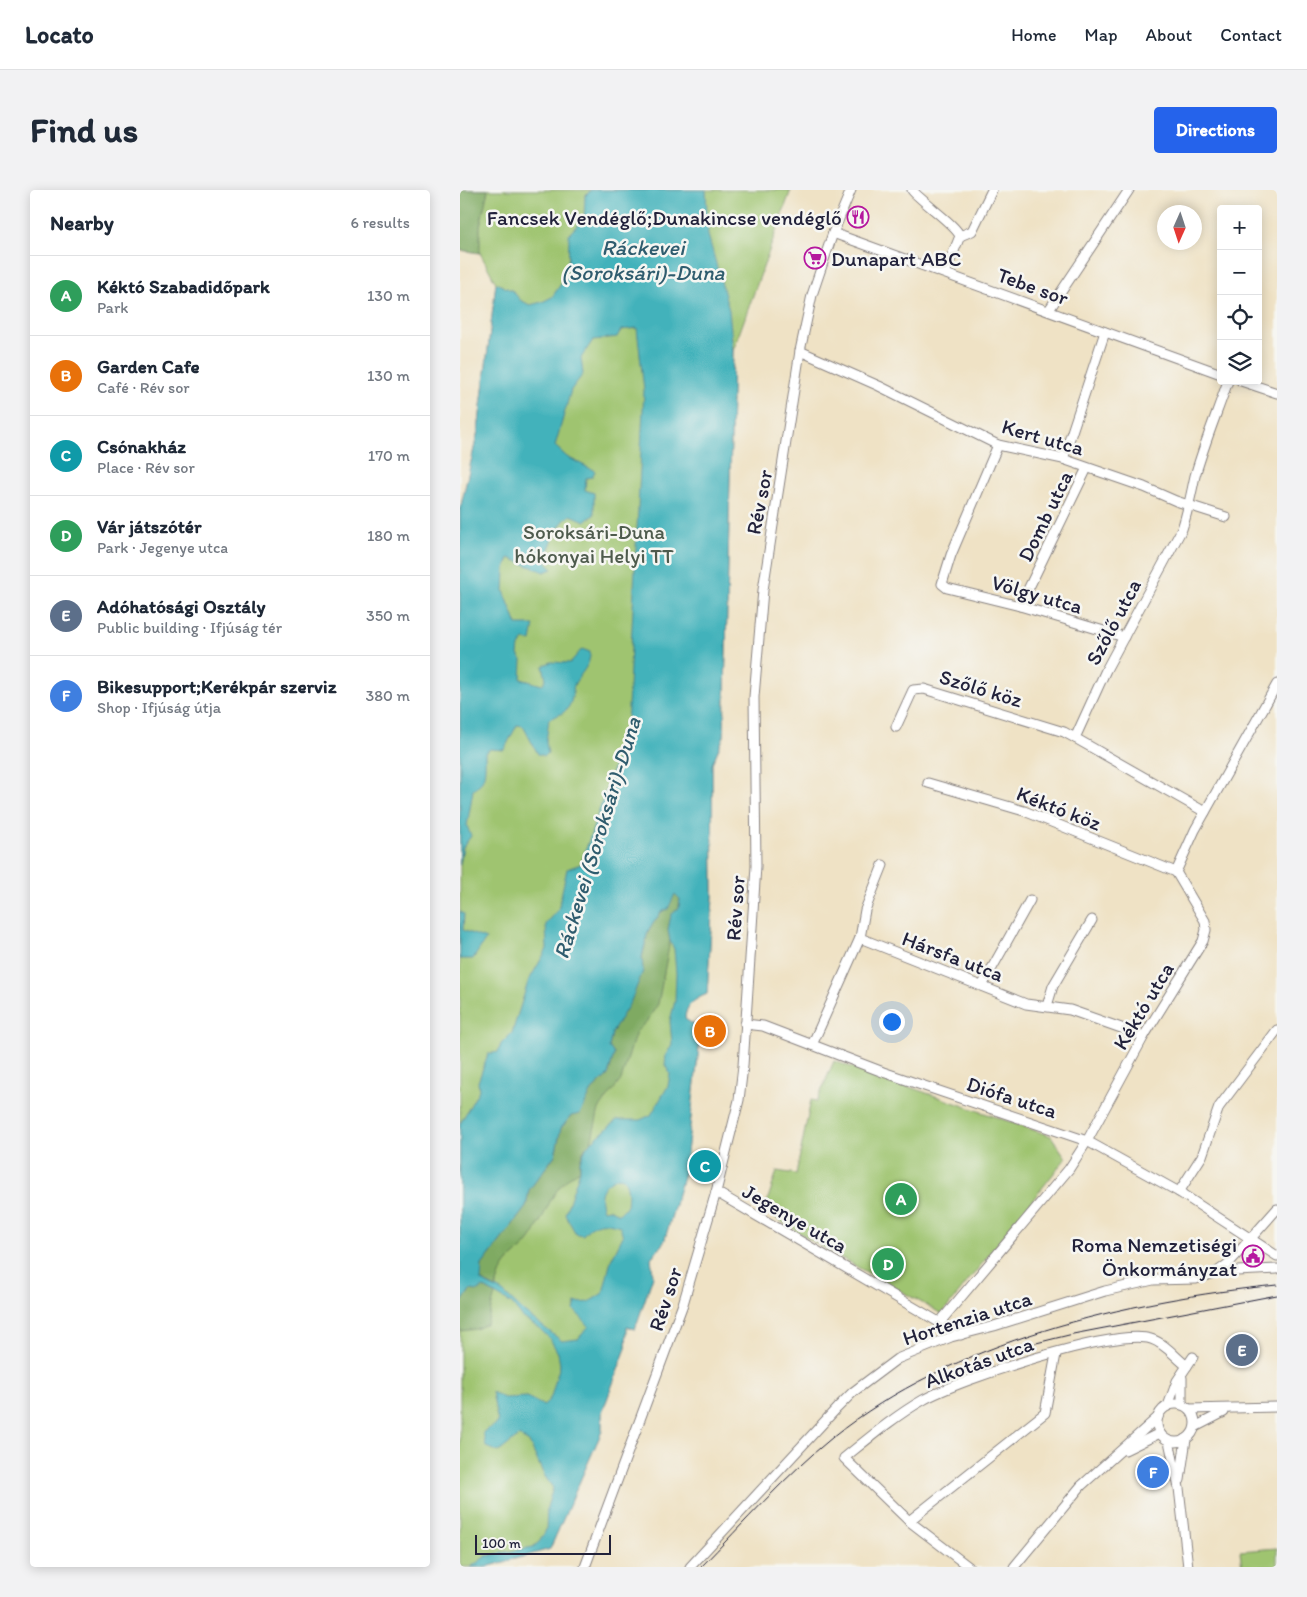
<!DOCTYPE html>
<html lang="en">
<head>
<meta charset="utf-8">
<style>
  :root { --surface:#fff; --page:#f2f2f3; --text:#1f2937; --muted:#747a83; --line:#e0e1e3; --accent:#2563eb }
  body { margin:0; font-family:Itim,sans-serif; background:var(--page); color:var(--text) }
  .controls { position:absolute; right:15px; top:15px; display:grid; overflow:hidden; border-radius:5px; box-shadow:0 2px 12px #0003 }
  .controls button { width:45px; height:45px; display:grid; place-items:center; padding:0; border:0; border-bottom:1px solid var(--line); background:var(--surface); color:var(--text); font:25px sans-serif }
  .compass { position:absolute; left:697px; top:15px; width:45px; height:45px; border-radius:50%; background:var(--surface); box-shadow:0 2px 12px #0003; rotate:183deg }
  .scale { position:absolute; left:15px; bottom:12px; width:136px; box-sizing:border-box; padding-left:5px; border:2px solid #22223b; border-top:0; font-size:14px; line-height:18px; white-space:nowrap; color:#22223b; -webkit-text-stroke:4px #f6f6f2; paint-order:stroke }
  .you { position:absolute; left:431px; top:831px; width:18px; height:18px; margin:-12px; border:4px solid #fff; border-radius:50%; background:#1a73e8; box-shadow:0 0 0 8px #1a73e833 }
  .badge { display:grid; place-items:center; width:32px; height:32px; border-radius:50%; background:var(--accent); color:#fff; font-size:16px; font-weight:700 }
  .pin { position:absolute; translate:-50% -50%; border:2px solid #fff; box-shadow:0 1px 5px #0006 }
  .list { margin:0; padding:0; list-style:none }
  h2 { display:flex; justify-content:space-between; align-items:center; height:65px; margin:0; padding:0 20px; font-size:21px }
  h2 small { font-size:16px; font-weight:400; color:var(--muted) }
  .list li { display:grid; grid-template-columns:32px 1fr auto; gap:15px; align-items:center; box-sizing:border-box; height:80px; padding:0 20px; border-top:1px solid var(--line) }
  .list b { display:block; font-size:19px; white-space:nowrap }
  .list p { margin:0; font-size:16px; white-space:nowrap; color:var(--muted) }
  .list em { font-size:16px; font-style:normal; color:var(--muted) }
  .icon { flex:none; width:28px; height:28px; fill:none; stroke:currentColor; stroke-width:2; stroke-linecap:round; stroke-linejoin:round }
  .map { position:relative; flex:none; width:817px; height:1377px; overflow:hidden; border-radius:5px }
  header { display:flex; align-items:center; gap:30px; box-sizing:border-box; height:70px; padding:0 25px; background:var(--surface); border-bottom:1px solid var(--line) }
  header strong { font-size:24px }
  nav { display:flex; gap:28px; margin-inline-start:auto; font-size:18px }
  .intro { display:flex; align-items:center; justify-content:space-between; box-sizing:border-box; height:120px; padding:0 30px }
  h1 { margin:0; font-size:35px }
  .button { padding:12px 22px; border-radius:5px; background:var(--accent); color:#fff; font-size:18px; font-weight:700 }
  main { display:flex; gap:30px; padding:0 30px }
  aside { flex:1; background:var(--surface); border-radius:5px; box-shadow:0 2px 12px #0003 }
  .map>svg:first-child { display:block }
</style>
</head>
<body>
<header>
<strong>Locato</strong>
<nav><a>Home</a><a>Map</a><a>About</a><a>Contact</a></nav>
</header>
<div class="intro"><h1>Find us</h1><a class="button">Directions</a></div>
<main>
<aside>
<h2>Nearby<small>6 results</small></h2>
<ul class="list">
<li><span class="badge" style="background:#2e9e5b">A</span><div><b>Kéktó Szabadidőpark</b><p>Park</p></div><em>130 m</em></li>
<li><span class="badge" style="background:#e8710a">B</span><div><b>Garden Cafe</b><p>Café · Rév sor</p></div><em>130 m</em></li>
<li><span class="badge" style="background:#0f9aa8">C</span><div><b>Csónakház</b><p>Place · Rév sor</p></div><em>170 m</em></li>
<li><span class="badge" style="background:#2e9e5b">D</span><div><b>Vár játszótér</b><p>Park · Jegenye utca</p></div><em>180 m</em></li>
<li><span class="badge" style="background:#5c6f8a">E</span><div><b>Adóhatósági Osztály</b><p>Public building · Ifjúság tér</p></div><em>350 m</em></li>
<li><span class="badge" style="background:#3f7fe0">F</span><div><b>Bikesupport;Kerékpár szerviz</b><p>Shop · Ifjúság útja</p></div><em>380 m</em></li>
</ul>
</aside>
<div class="map">
<svg width="817" height="1377" viewBox="0 0 817 1377">
  <rect width="100%" height="100%" fill="#f6f6f2"/>
  <filter id="ink" filterUnits="userSpaceOnUse"><feTurbulence type="fractalNoise" baseFrequency=".02" numOctaves="2"/><feDisplacementMap in="SourceGraphic" scale="10" xChannelSelector="R" yChannelSelector="G"/><feConvolveMatrix kernelMatrix="1 2 1 2 8 2 1 2 1" color-interpolation-filters="sRGB"/></filter>
  <filter id="wash" filterUnits="userSpaceOnUse"><feTurbulence type="fractalNoise" baseFrequency=".0096" numOctaves="4" result="noise"/><feDisplacementMap in="SourceGraphic" scale="20" xChannelSelector="R" yChannelSelector="G"/><feGaussianBlur stdDeviation="1.12" result="paint"/><feColorMatrix in="noise" values="0 0 0 0 0 0 0 0 0 0 0 0 0 0 0 0 0 1.4 0 .05"/><feComposite in="paint" operator="in"/></filter>
  <g filter="url(#wash)">
    <rect width="100%" height="100%" fill="#efe2c5"/>
    <g fill="#9fc46f" stroke="#607355">
      <path d="M 0,0 L 331,0 L 273,161 L 264,546 L 252,574 L 253,707 L 247,804 C 235,809 225,815 225,829 L 241,839 L 225,980 L 204,1052 L 191,1068 L 193,1086 L 175,1139 L 167,1137 L 166,1158 L 142,1223 L 142,1241 L 90,1359 L 26,1377 L 0,1377 L 0,320 L 18,241 L 36,93 L 20,63 L 0,60 Z"/>
      <polygon points="374,871 591,946 606,968 482,1124 374,1064 304,1021 317,981 336,984 351,910 357,911"/>
      <polygon points="817,1358 817,1377 782,1377 780,1361"/>
    </g>
    <g fill="#7faa62" stroke="#50664e">
      <polygon points="0,0 28,0 20,36 20,63 0,60"/>
      <path d="M 214,703 L 220,709 L 219,718 C 208,727 208,737 210,751 L 198,814 L 187,831 L 176,842 L 161,890 L 139,919 L 131,953 C 122,959 119,970 120,980 C 90,998 90,1017 73,1045 C 57,1070 44,1063 36,1098 L 20,1090 L 22,1075 L 66,1017 L 69,1000 L 95,965 L 101,938 L 132,900 L 148,885 L 154,864 L 149,857 L 152,843 L 183,781 L 182,768 L 188,741 Z"/>
      <polygon points="23,1097 35,1104 27,1134 16,1139 0,1141 0,1115 10,1100"/>
    </g>
    <g fill="#42b2bb" stroke="#326a7b" fill-rule="evenodd">
      <path d="M 131,0 L 246,0 L 248,45 L 269,120 L 273,161 L 264,546 L 252,574 L 253,707 L 247,804 C 235,809 225,815 225,829 L 241,839 L 225,980 L 204,1052 L 191,1068 L 193,1086 L 175,1139 L 167,1137 L 166,1158 L 142,1223 L 142,1241 L 90,1359 L 26,1377 L 11,1377 L 26,1366 L 73,1357 L 80,1351 L 86,1340 L 87,1317 L 93,1298 L 84,1285 L 69,1252 L 59,1246 L 39,1262 L 26,1257 L 23,1242 L 38,1233 L 32,1202 L 44,1208 L 67,1207 L 84,1216 L 91,1207 L 100,1175 L 98,1163 L 90,1149 L 80,1139 L 62,1127 L 52,1114 L 23,1097 L 18,1101 L 10,1100 L 0,1115 L 0,934 L 19,900 L 18,892 L 28,864 L 38,862 L 41,854 L 52,843 L 68,792 L 87,759 L 86,734 L 98,720 L 107,679 L 121,674 L 167,537 L 184,200 L 177,138 L 161,140 L 157,147 L 133,150 L 121,168 L 123,184 L 111,200 L 95,256 L 107,267 L 135,281 L 132,287 L 126,288 L 125,300 L 134,303 L 134,325 L 125,331 L 111,325 C 95,335 93,353 84,369 L 92,379 L 84,382 L 49,368 L 45,379 L 44,401 L 57,435 L 74,435 L 71,451 L 64,450 L 59,456 L 58,465 L 62,470 L 61,489 L 82,495 L 86,489 L 83,476 L 91,472 L 110,473 L 122,459 L 130,462 C 131,475 121,483 115,493 C 111,501 115,513 104,522 C 100,525 93,527 89,529 L 86,552 L 88,563 L 85,566 L 78,564 L 63,536 L 57,535 L 44,560 L 30,559 L 25,563 C 25,580 27,590 13,600 L 7,636 L 11,646 L 3,657 L 0,675 L 0,320 L 18,241 L 36,93 L 53,101 L 60,110 L 70,115 L 82,112 L 92,107 L 108,84 L 109,44 L 124,28 L 125,6 ZM 215,704 L 220,709 L 219,718 L 211,725 L 208,740 L 210,751 L 214,759 L 216,783 L 215,811 L 210,831 L 212,854 L 206,865 L 205,875 L 210,884 L 208,896 L 191,925 L 180,930 L 157,930 L 127,956 L 120,971 L 120,980 L 105,1024 L 116,1044 L 123,1045 C 135,1030 143,1031 160,1036 L 163,1046 L 151,1070 L 143,1103 L 129,1112 L 116,1113 L 114,1120 L 129,1136 L 118,1149 L 102,1151 L 64,1122 L 43,1102 L 21,1091 L 22,1075 L 66,1017 L 69,1000 L 95,965 L 101,938 L 111,926 L 120,924 L 132,900 L 148,885 L 154,864 L 149,857 L 152,843 L 171,811 L 183,781 L 182,767 L 188,741 L 201,722 L 208,719 ZM 158,987 L 163,988 C 169,997 168,1005 167,1016 L 159,1024 L 148,1019 L 143,1020 C 137,1003 143,994 158,987 Z"/>
      <polygon points="0,721 4,724 3,740 26,749 13,769 0,769"/>
    </g>
  </g>
  <g filter="url(#ink)">
    <g fill="none" stroke-linecap="round" stroke-linejoin="round">
      <g stroke="#888280" stroke-width="11">
        <g id="minor">
          <path d="M 452,0 C 462,12 496,35 500,46 L 485,83"/>
          <polyline points="373,43 761,184"/>
          <polyline points="500,46 512,41 532,0"/>
          <polyline points="589,120 669,0"/>
          <polyline points="340,161 419,196 538,255 603,269 684,297 716,311 766,327"/>
          <polyline points="781,191 817,203"/>
          <polyline points="538,255 491,365 482,394 487,398 560,416 664,447"/>
          <polyline points="603,269 645,142"/>
          <polyline points="560,416 627,278"/>
          <polyline points="436,537 453,500 464,499 604,542 615,548"/>
          <polyline points="468,593 564,621 716,682"/>
          <path d="M 745,622 L 615,548 L 646,480 L 722,339 C 728,321 731,304 735,286 C 744,254 757,223 768,191"/>
          <polyline points="400,748 405,720 423,675"/>
          <polyline points="522,796 570,710"/>
          <polyline points="587,816 593,796 632,730"/>
          <polyline points="285,834 303,836 423,882 627,951 719,1002 817,1066"/>
          <polyline points="352,855 400,748 566,814 610,820 684,846"/>
          <polyline points="256,1002 501,1145"/>
          <polyline points="719,1002 742,966 759,917 817,840"/>
          <polyline points="757,1082 817,1079"/>
          <polyline points="480,1132 609,979 627,951 684,846 743,751 746,740 745,731 716,682 735,640 817,494"/>
          <circle cx="716" cy="1233" r="19"/>
          <polyline points="722,1215 722,1188"/>
          <polyline points="708,1216 717,1191 733,1167"/>
          <polyline points="729,1219 817,1217"/>
          <polyline points="735,1237 764,1222"/>
          <polyline points="709,1251 719,1298 728,1377"/>
          <polyline points="665,1260 700,1243"/>
          <polyline points="720,1290 726,1249"/>
          <polyline points="449,1331 585,1223 596,1164"/>
          <polyline points="125,1377 223,1114 256,1002 279,910 283,876 296,676 294,507 303,400 340,161 352,105 373,43 391,0"/>
          <polyline points="230,1377 377,1218 393,1202 437,1169 491,1147 534,1136 645,1101 693,1090 736,1089 757,1082 768,1074 817,1019"/>
          <path d="M 509,1377 L 449,1331 L 384,1268 C 409,1248 435,1226 463,1210 C 498,1190 656,1137 691,1149 C 705,1153 716,1168 727,1176"/>
          <polyline points="554,1377 621,1296 698,1227"/>
        </g>
      </g>
      <use href="#minor" stroke="#fff" stroke-width="9"/>
      <g stroke="#22223b" stroke-width="1">
        <polyline points="560,1157 613,1144 817,1105"/>
        <path d="M 241,1377 C 284,1333 325,1286 373,1247 C 493,1151 666,1110 817,1095"/>
      </g>
    </g>
  </g>
  <defs>
    <g id="restaurant-ring" transform="scale(1.125)"><circle r="9.5" fill="#f6f6f2" stroke="#b5179e" stroke-width="1.5"/><path d="M-5-6h1v4h1v-4h1v4h1v-4h1v5L-1.5 .5V6h-2V.5L-5-1ZM5-6V6H3V1.5H1.5Q1.5-4 5-6Z" fill="#b5179e"/></g>
    <g id="supermarket-ring" transform="scale(1.125)"><circle r="9.5" fill="#f6f6f2" stroke="#b5179e" stroke-width="1.5"/><path d="M-6-5.5h2.5l.6 2H6L4.5 2H-2.5L-4.4-4H-6ZM-1.5 3.2a1.3 1.3 0 1 0 .1 0ZM3 3.2a1.3 1.3 0 1 0 .1 0Z" fill="#b5179e"/></g>
    <g id="civic-ring" transform="scale(1.125)"><circle r="9.5" fill="#f6f6f2" stroke="#b5179e" stroke-width="1.5"/><path d="M-.6-6.5H3V-4.5H.6V-3L4-1V1h2V6H-6V1h2V-1L-.6-3ZM-1.2 2.5V6h2.4V2.5Z" fill="#b5179e"/></g>
  </defs>
  <g fill-rule="evenodd">
    <use href="#restaurant-ring" x="398" y="27"/>
    <use href="#supermarket-ring" x="355" y="68"/>
    <use href="#civic-ring" x="793" y="1066"/>
  </g>
  <g text-anchor="middle" dominant-baseline="central" stroke-width="5" stroke-linejoin="round" paint-order="stroke">
    <g font-size="21" fill="#22223b" stroke="#f6f6f2" text-anchor="end">
      <text x="382" y="27">Fancsek Vendéglő;Dunakincse vendéglő</text>
      <text x="371" y="68" text-anchor="start">Dunapart ABC</text>
      <text x="777" y="1054">Roma Nemzetiségi<tspan x="777" dy="24">Önkormányzat</tspan></text>
    </g>
    <g font-size="21" fill="#22223b" stroke="#f6f6f2">
      <text transform="translate(573 96) rotate(20)">Tebe sor</text>
      <text transform="translate(583 247) rotate(16)">Kert utca</text>
      <text transform="translate(299 312) rotate(-79)">Rév sor</text>
      <text transform="translate(585 326) rotate(-64)">Domb utca</text>
      <text transform="translate(577 404) rotate(16)">Völgy utca</text>
      <text transform="translate(653 432) rotate(-62)">Szőlő utca</text>
      <text transform="translate(521 498) rotate(17)">Szőlő köz</text>
      <text transform="translate(599 618) rotate(21)">Kéktó köz</text>
      <text transform="translate(275 718) rotate(-86)">Rév sor</text>
      <text transform="translate(493 766) rotate(21)">Hársfa utca</text>
      <text transform="translate(683 816) rotate(-59)">Kéktó utca</text>
      <text transform="translate(552 907) rotate(18)">Diófa utca</text>
      <text transform="translate(335 1028) rotate(30)">Jegenye utca</text>
      <text transform="translate(205 1109) rotate(-72)">Rév sor</text>
      <text transform="translate(507 1128) rotate(-18)">Hortenzia utca</text>
      <text transform="translate(519 1172) rotate(-20)">Alkotás utca</text>
    </g>
    <g font-size="21" fill="#4e5b4d" stroke="#f6f6f2">
      <text x="134" y="341">Soroksári-Duna<tspan x="134" dy="24">hókonyai Helyi TT</tspan></text>
    </g>
    <g font-size="22" font-style="italic" fill="#2f5c6e" stroke="#f6f6f2">
      <text x="183" y="57">Ráckevei<tspan x="183" dy="25">(Soroksári)-Duna</tspan></text>
      <text transform="translate(137 648) rotate(-73)">Ráckevei (Soroksári)-Duna</text>
    </g>
  </g>
</svg>
<div class="controls">
<button>+</button>
<button>−</button>
<button><svg class="icon" aria-label="locate" viewBox="0 0 24 24"><circle cx="12" cy="12" r="6"/><path d="M12 2v4M12 18v4M2 12h4M18 12h4"/></svg></button>
<button><svg class="icon" aria-label="layers" viewBox="0 0 24 24"><path d="M12 4l9 5-9 5-9-5zM3 14l9 5 9-5"/></svg></button>
</div>
<svg class="compass" viewBox="-18 -18 36 36"><path d="M0-13l5 13h-10z" fill="#e53935"/><path d="M0 13l5-13h-10z" fill="#747a83"/></svg>
<div class="scale">100 m</div>
<div class="you"></div>
<div class="pin badge" style="left:441px;top:1009px;background:#2e9e5b">A</div>
<div class="pin badge" style="left:250px;top:841px;background:#e8710a">B</div>
<div class="pin badge" style="left:245px;top:976px;background:#0f9aa8">C</div>
<div class="pin badge" style="left:428px;top:1074px;background:#2e9e5b">D</div>
<div class="pin badge" style="left:782px;top:1160px;background:#5c6f8a">E</div>
<div class="pin badge" style="left:693px;top:1282px;background:#3f7fe0">F</div>
</div>
</main>
</body>
</html>
